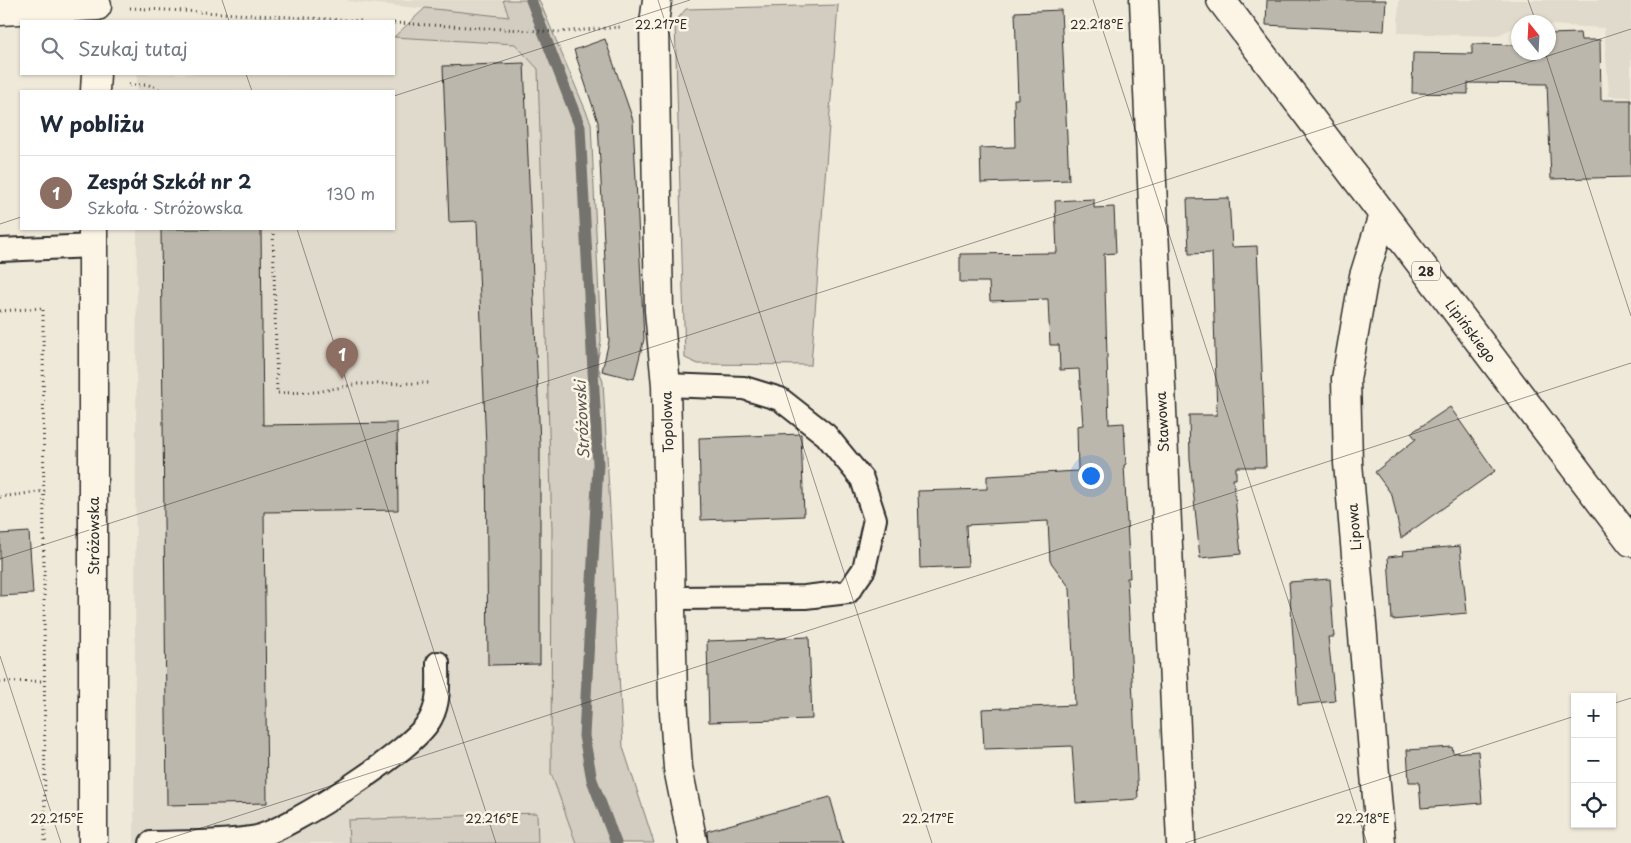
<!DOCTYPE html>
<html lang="pl">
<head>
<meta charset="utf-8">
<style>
  :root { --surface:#fff; --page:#f6f6f7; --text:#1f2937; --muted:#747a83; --line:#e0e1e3; --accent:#2b2b2b }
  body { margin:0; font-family:"Playpen Sans",sans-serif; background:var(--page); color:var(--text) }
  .controls { position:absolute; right:15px; bottom:15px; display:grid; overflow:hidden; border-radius:0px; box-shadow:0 1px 4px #0004 }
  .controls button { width:45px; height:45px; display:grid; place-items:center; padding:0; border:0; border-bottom:1px solid var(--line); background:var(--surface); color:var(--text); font:25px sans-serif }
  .compass { position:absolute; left:1511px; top:15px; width:45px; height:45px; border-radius:50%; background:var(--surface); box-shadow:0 1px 4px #0004; rotate:342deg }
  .you { position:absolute; left:1090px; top:475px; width:18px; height:18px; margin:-12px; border:4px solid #fff; border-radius:50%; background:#1a73e8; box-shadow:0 0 0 8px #1a73e833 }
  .badge { display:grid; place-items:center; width:32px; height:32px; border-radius:50%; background:var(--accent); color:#fff; font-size:16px; font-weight:700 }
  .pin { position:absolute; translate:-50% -41px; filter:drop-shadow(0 1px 2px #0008) }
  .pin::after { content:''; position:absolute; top:26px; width:18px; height:15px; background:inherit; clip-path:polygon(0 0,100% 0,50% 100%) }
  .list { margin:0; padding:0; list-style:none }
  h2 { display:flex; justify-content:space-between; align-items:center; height:65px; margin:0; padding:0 20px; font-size:21px }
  h2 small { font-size:16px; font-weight:400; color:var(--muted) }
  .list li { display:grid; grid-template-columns:32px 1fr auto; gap:15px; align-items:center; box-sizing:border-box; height:75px; padding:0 20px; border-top:1px solid var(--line) }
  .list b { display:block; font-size:19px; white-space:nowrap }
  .list p { margin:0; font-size:16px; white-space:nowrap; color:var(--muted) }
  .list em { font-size:16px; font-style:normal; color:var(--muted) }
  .icon { flex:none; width:28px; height:28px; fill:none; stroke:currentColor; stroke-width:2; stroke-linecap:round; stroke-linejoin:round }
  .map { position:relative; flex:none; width:1631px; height:843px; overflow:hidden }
  .search { position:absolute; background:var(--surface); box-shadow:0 1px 4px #0004; left:20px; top:20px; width:375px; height:55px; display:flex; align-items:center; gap:12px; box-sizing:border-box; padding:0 18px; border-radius:0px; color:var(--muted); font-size:19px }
  .panel { position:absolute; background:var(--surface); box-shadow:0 1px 4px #0004; left:20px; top:90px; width:375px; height:140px; border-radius:0px }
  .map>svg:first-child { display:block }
</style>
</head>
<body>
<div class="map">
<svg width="1631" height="843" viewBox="0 0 1631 843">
  <rect width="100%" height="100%" fill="#efe9da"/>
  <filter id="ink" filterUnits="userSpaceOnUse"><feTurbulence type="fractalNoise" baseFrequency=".02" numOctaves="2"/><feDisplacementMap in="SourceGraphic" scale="10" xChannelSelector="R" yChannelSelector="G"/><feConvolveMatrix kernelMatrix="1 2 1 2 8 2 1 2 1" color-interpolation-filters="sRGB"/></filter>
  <g filter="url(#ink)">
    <g fill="#e0dacc">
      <polygon points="350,0 503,0 510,17 347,1"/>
      <polygon points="1399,0 1631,0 1631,97 1609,96 1604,28 1549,25 1548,22 1518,22 1518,26 1496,36 1398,33"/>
      <polygon points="394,37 515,44 538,69 552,529 551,773 576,843 134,843 137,229 394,229 394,91 137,91 137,74 394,74"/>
    </g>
    <g fill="#d2cdc0" stroke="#7e7c76">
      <polygon points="503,0 539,0 591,123 601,341 597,363 603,382 623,747 654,843 576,843 551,773 552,529 538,69 515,44 394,37 425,8 509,17"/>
      <polygon points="838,5 811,365 698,364 685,358 675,22 686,9"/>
      <polygon points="537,813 538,843 349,843 348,820"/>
    </g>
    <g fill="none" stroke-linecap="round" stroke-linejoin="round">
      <polyline stroke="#75736d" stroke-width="11" points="531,0 580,127 598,464 584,736 592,780 616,843"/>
    </g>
    <g fill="#bcb7ac" stroke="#2b2b2b">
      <polygon points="1267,0 1386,0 1384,31 1266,25"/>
      <polygon points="1061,10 1069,180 981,183 980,148 1015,147 1014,99 1018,99 1015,12"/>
      <polygon points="1580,33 1581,40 1600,40 1601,100 1631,100 1631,177 1551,179 1547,84 1468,83 1468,94 1412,93 1413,53 1472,54 1472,44 1518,45 1518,52 1548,52 1548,34"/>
      <polygon points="605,39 633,120 644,339 634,379 602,371 609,341 598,122 574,50"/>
      <polygon points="524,63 540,445 540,664 488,665 486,447 477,221 449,222 443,66"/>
      <polygon points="1229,198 1232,247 1257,246 1266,467 1236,467 1236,479 1233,479 1241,554 1200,558 1190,459 1189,415 1217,415 1212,253 1189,254 1187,199"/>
      <polygon points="1094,199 1094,208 1114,207 1116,253 1104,254 1109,424 1124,423 1126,465 1124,465 1130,578 1127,578 1138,799 1076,803 1072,746 984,749 982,709 1075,705 1070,588 1050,561 1048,521 966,525 968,566 920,568 918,491 987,489 987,476 1078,471 1077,426 1083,425 1079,369 1060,370 1059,345 1050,345 1048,299 990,301 989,282 960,282 960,254 1057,253 1055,201"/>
      <polygon points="161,229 261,229 263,425 397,423 398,510 264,512 267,803 167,805"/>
      <polygon points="1450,407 1495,471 1401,538 1392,495 1375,472 1416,439 1411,433"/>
      <polygon points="801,434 804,516 701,520 699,438"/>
      <polygon points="29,532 33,594 0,596 0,534"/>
      <polygon points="1460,546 1467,613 1392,620 1388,557 1404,555 1403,551"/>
      <polygon points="1330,579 1334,637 1328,637 1335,701 1298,705 1289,582"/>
      <polygon points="809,637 812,719 709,722 707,641"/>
      <polygon points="1452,747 1453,753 1478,751 1482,803 1421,808 1419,782 1409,782 1407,750"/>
      <polygon points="830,797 843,843 708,843 707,831"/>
    </g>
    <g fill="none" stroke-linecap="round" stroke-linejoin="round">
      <g stroke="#2b2b2b" stroke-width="26">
        <g id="service">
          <polyline points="0,250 93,246"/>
          <polyline points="666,385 744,388 780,399 826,435 862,479 875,519 864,569 848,592 805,597 672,598"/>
          <path d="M 151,843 C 183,842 225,843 257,837 C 291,828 416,749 431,718 C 440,701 438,682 438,663"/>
        </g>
      </g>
      <g stroke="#2b2b2b" stroke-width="31">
        <g id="minor">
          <polyline points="657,0 654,24 659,311 666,385 673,698 678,768 693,843"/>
          <polyline points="1144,0 1181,843"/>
          <polyline points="0,11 97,6"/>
          <polyline points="95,91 96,74"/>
          <polyline points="93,843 93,229"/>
          <polyline points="1381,843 1348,463 1346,379 1364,276 1383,215"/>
        </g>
      </g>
      <g stroke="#2b2b2b" stroke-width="31">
        <polyline id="primary" points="1221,0 1631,542"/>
      </g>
      <g stroke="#2b2b2b" stroke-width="3" stroke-dasharray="1 4" stroke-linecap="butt">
        <polyline points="130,8 362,21"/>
        <polyline points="394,23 559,32 621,27"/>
        <polyline points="129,85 149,85 163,91"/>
        <polyline points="273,229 277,393 317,392 358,384 431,383"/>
        <polyline points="0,311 43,308 45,843"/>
        <polyline points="0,497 45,491"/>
        <polyline points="0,682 44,681"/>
      </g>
      <use href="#service" stroke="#fcf5e5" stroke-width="22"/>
      <use href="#minor" stroke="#fcf5e5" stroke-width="28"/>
      <use href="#primary" stroke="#fcf5e5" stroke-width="28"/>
    </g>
  </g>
  <path fill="none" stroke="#2b2b2b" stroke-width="1" stroke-opacity="0.45" d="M 222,0 L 229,21M 658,0 L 932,843M 1093,0 L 1367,843M 1528,0 L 1536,22M 1545,52 L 1631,316M 246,74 L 252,91M 394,96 L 690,0M 0,224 L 21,217M 297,229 L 496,843M 0,559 L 1631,29M 0,656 L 61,843M 1612,704 L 1631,698M 155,843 L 1631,363M 1185,843 L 1575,716"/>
  <g text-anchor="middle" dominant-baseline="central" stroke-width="5" stroke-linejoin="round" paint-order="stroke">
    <rect fill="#fcf5e5" stroke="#6a6863" stroke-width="1" x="1412" y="261.5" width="28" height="19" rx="4"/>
    <g font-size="12" font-weight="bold" fill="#2b2b2b">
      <text x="1426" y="271">28</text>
    </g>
    <g font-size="14" fill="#2b2b2b" stroke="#fcf5e5">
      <text transform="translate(1471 331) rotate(53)">Lipińskiego</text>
      <text transform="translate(667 422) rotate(-92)">Topolowa</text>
      <text transform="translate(1162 422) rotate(-93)">Stawowa</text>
      <text transform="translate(1354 527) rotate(-95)">Lipowa</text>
      <text transform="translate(93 536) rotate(-90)">Stróżowska</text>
    </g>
    <g font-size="15" font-style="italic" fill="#565552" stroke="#fcf5e5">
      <text transform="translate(581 420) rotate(-93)">Stróżowski</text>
    </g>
  </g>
  <g font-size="12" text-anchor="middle" fill="#2b2b2b" stroke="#fcf5e5" stroke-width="5" stroke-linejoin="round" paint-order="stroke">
    <text x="661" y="29">22.217°E</text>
    <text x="1097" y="29">22.218°E</text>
    <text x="57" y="823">22.215°E</text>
    <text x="492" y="823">22.216°E</text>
    <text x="928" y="823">22.217°E</text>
    <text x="1363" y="823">22.218°E</text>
  </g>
</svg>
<div class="controls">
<button>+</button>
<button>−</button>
<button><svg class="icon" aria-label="locate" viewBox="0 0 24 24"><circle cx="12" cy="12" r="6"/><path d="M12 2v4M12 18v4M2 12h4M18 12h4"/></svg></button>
</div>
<svg class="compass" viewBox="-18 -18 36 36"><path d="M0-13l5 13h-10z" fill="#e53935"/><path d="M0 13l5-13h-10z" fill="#747a83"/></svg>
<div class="you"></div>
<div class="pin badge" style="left:342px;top:379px;background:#8d6e63">1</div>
<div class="search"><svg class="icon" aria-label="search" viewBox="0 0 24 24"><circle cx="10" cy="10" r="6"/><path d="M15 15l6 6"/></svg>Szukaj tutaj</div>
<section class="panel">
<h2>W pobliżu<small></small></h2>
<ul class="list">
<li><span class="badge" style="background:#8d6e63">1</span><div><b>Zespół Szkół nr 2</b><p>Szkoła · Stróżowska</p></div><em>130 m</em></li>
</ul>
</section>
</div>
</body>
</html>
